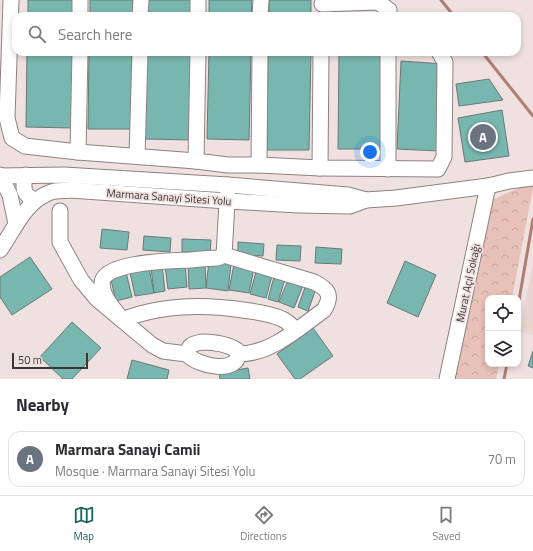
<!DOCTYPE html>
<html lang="en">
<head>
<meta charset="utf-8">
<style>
  :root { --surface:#fff; --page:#f7f7f7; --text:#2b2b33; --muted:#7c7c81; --line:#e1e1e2; --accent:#1a6660 }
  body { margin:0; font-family:"Titillium Web",sans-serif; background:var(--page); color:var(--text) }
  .controls { position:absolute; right:12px; bottom:12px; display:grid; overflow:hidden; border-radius:8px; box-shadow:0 2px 6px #0003 }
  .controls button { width:36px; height:36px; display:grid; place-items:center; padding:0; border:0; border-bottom:1px solid var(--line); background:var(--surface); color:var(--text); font:20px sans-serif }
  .scale { position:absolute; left:12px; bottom:10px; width:76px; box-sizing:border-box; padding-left:4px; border:2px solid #3b3635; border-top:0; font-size:11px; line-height:14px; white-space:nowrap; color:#3b3635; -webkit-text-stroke:3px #efe1df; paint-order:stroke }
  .you { position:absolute; left:370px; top:152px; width:14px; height:14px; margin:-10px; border:3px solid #fff; border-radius:50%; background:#1a73e8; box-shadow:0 0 0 6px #1a73e833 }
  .badge { display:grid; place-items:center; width:26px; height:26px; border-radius:50%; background:var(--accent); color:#fff; font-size:13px; font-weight:700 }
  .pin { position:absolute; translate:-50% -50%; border:2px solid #fff; box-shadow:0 1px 4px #0006 }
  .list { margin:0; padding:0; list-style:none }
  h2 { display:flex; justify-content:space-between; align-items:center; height:52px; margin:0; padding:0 16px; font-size:17px }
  h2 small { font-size:13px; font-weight:400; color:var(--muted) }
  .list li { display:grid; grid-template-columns:26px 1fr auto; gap:12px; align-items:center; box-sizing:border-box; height:56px; margin:0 8px 8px; padding:0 8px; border:1px solid var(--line); border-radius:12px }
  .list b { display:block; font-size:15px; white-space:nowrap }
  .list p { margin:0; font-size:13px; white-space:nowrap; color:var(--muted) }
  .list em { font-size:13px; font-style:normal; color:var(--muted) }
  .icon { flex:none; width:22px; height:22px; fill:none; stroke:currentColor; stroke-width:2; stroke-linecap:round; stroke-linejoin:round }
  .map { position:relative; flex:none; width:533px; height:379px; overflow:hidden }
  .search { position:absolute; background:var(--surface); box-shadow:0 2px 6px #0003; left:12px; right:12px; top:12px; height:44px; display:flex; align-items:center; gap:10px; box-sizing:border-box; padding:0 14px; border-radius:12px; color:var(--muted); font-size:15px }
  .sheet { height:116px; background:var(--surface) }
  nav { display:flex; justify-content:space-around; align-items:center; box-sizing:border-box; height:56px; border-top:1px solid var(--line); background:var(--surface); font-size:11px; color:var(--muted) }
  nav a { display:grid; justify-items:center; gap:2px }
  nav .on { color:var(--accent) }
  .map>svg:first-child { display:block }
</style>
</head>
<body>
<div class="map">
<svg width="533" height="379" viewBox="0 0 533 379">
  <defs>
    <pattern id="park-crowns" width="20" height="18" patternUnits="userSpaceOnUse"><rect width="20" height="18" fill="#e8c1b8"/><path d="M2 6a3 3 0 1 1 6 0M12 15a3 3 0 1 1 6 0" fill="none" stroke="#c8a69f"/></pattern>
  </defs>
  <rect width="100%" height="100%" fill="#efe1df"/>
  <polygon fill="#e9d4d0" points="533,262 533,335 520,332"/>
  <polygon fill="url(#park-crowns)" points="533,182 533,188 512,298 488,298 488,364 499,364 496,379 452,379 489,201"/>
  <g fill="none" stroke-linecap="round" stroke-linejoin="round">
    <g stroke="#b07d73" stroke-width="3">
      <polyline points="441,0 454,16"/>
      <polyline points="482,52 533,116"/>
      <polyline points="518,306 533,219"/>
      <polyline points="504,379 507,364"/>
    </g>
  </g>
  <g fill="#78b7b0" stroke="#6b7876">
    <rect x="28" y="0" width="46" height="16"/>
    <rect x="90" y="0" width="43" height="16"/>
    <polygon points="148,0 194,0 194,16 147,16"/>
    <polygon points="209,0 252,0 251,16 209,16"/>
    <rect x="269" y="0" width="42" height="16"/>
    <polygon points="339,13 383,14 383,16 339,16"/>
    <polygon points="27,52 73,52 72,128 26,127"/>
    <polygon points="89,52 132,52 131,129 88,129"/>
    <polygon points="147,52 193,52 192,140 145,139"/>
    <polygon points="209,52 251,52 249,140 207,139"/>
    <polygon points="268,52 311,52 309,150 267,150"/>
    <polygon points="339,52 382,52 381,149 338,149"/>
    <polygon points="401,61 444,64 439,151 397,149"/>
    <polygon points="489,79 503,100 459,106 456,84"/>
    <polygon points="502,110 509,156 465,162 458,118"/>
    <polygon points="102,229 129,232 127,250 100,248"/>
    <polygon points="144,236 171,238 170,252 143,250"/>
    <polygon points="182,239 211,240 210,253 182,252"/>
    <polygon points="238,242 264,244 263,256 238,255"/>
    <polygon points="277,245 301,246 300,261 276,260"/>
    <polygon points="316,247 342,249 341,264 315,263"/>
    <polygon points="30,257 52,289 12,315 0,297 0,277"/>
    <polygon points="209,261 231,264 228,291 206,288"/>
    <polygon points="405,261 436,275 418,317 387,303"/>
    <polygon points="205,262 206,288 189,289 188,263"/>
    <polygon points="185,263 187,287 168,289 165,266"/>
    <polygon points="234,264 254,268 249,293 229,290"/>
    <polygon points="162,265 165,291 154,293 151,267"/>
    <polygon points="149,268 154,293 135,296 130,272"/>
    <polygon points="257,268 273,272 266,298 250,294"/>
    <polygon points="126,272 132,297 116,301 110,276"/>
    <polygon points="275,273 286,276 278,302 268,299"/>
    <polygon points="289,278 304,283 294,308 279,302"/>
    <polygon points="307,282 317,286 308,311 298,307"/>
    <polygon points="72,322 101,348 72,379 63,379 40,357"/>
    <polygon points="313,328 333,356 300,379 295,379 277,354"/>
    <polygon points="533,351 533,368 528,366"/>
    <polygon points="132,360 169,370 167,379 127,379"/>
    <polygon points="248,368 250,379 220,379 219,373"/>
  </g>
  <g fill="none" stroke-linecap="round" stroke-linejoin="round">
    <g stroke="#8e8280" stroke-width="17">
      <g id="minor">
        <polyline points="11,0 7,118 12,138 25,146 78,152 196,161 228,165 259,165 320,168 438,169 444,157 445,62 439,52"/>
        <polyline points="322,4 378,2 389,10 388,16"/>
        <polyline points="80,16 80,0"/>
        <polyline points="140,16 141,0"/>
        <polyline points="198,16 198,0"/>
        <polyline points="260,16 261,0"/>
        <polyline points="78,152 80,52"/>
        <polyline points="137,156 140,52"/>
        <polyline points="196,161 198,52"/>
        <polyline points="259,165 260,52"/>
        <polyline points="320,168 321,52"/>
        <polyline points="388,169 388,52"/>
        <polyline points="0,175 10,195 16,224"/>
        <path d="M 26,175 C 22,187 23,196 36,200"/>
        <polyline points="0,176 64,175 228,185 348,195 366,200"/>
        <path d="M 228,185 L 224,255 L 218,258 C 209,258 200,259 190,260 C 175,261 103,261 102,283 C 102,298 115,309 122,320 C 160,305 203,304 243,310 C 256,312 270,313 282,319 C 287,321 292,326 296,330"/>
        <polyline points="60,211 60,242 81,280 97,299 152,345 163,351 187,354"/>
        <path d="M 0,250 C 14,230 25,201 51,192 C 57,190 64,191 70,190 L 227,201 L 299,205 L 350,206 L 366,200 L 396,198 L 488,186 L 509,181 L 533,178"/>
        <path d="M 224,255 L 314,282 C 328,289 333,295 324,310 C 299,328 271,354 239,354"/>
        <path d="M 202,342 C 215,342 228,344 238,351 C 241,376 196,366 187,354 C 189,344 193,344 202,342 Z"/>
        <polyline points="447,379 488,186"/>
      </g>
    </g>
    <use href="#minor" stroke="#fff" stroke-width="15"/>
  </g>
  <g text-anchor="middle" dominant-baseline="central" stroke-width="3.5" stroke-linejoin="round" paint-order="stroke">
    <g font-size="11" fill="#3b3635" stroke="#efe1df">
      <text transform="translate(169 197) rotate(4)">Marmara Sanayi Sitesi Yolu</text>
      <text transform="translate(468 283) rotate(-78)">Murat Açıl Sokağı</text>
    </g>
  </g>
</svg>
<div class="controls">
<button><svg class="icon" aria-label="locate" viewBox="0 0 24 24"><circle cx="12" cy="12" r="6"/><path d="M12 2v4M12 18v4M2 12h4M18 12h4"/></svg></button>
<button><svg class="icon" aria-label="layers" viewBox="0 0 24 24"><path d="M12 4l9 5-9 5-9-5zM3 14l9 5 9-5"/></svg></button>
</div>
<div class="scale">50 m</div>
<div class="you"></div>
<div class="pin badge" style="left:483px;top:137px;background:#6b7280">A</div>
<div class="search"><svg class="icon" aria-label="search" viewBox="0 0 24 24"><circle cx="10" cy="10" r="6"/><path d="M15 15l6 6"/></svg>Search here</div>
</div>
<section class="sheet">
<h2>Nearby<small></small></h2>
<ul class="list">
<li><span class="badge" style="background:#6b7280">A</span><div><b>Marmara Sanayi Camii</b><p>Mosque · Marmara Sanayi Sitesi Yolu</p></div><em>70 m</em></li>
</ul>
</section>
<nav>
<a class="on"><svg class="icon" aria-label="map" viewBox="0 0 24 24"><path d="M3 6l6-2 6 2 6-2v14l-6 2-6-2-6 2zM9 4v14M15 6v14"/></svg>Map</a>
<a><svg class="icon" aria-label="directions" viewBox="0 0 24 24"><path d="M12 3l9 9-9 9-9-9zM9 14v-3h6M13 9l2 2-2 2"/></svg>Directions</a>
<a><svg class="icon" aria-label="saved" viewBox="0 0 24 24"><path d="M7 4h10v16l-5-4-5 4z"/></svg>Saved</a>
</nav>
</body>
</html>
